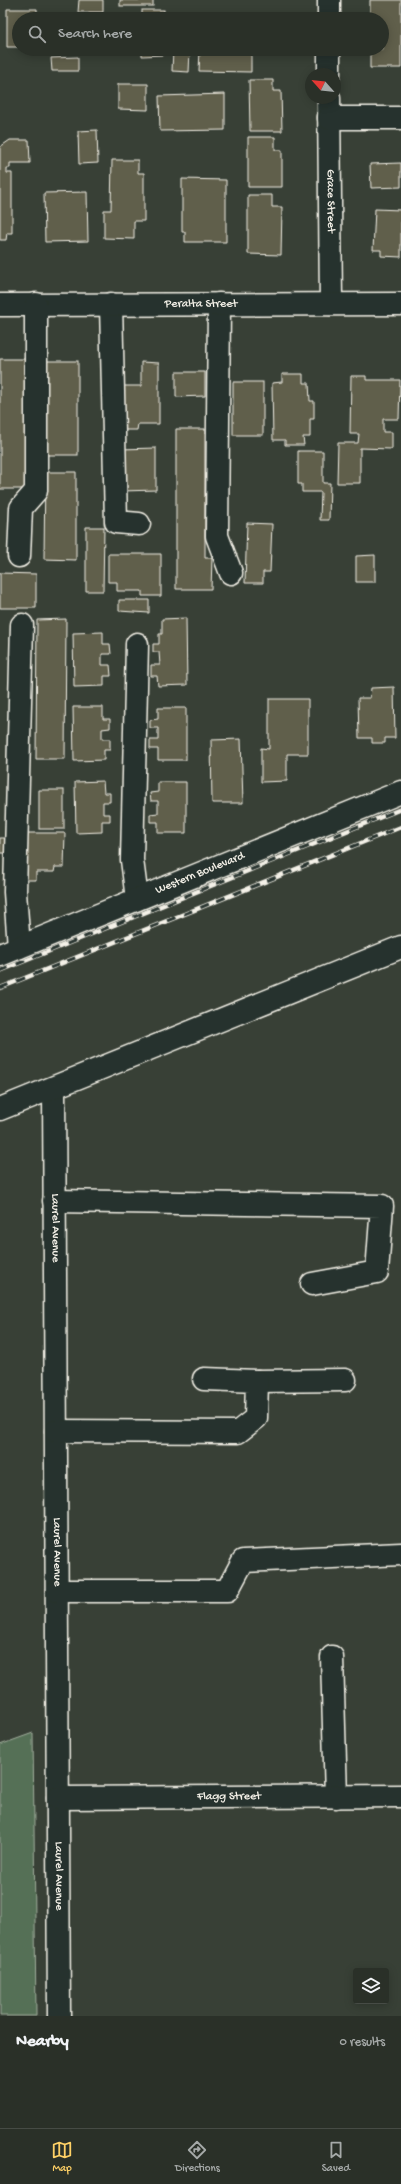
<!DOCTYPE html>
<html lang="en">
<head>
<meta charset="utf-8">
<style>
  :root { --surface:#2a3028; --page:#323830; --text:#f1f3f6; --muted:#a5a9a8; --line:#464b45; --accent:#ffd166 }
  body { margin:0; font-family:"Gochi Hand",sans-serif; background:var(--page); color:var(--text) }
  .controls { position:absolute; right:12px; bottom:12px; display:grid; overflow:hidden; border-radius:4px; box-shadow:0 2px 10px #0003 }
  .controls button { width:36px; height:36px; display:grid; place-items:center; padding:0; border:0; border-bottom:1px solid var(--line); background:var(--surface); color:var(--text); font:20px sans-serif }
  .compass { position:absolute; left:305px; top:68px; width:36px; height:36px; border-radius:50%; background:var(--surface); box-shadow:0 2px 10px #0003; rotate:297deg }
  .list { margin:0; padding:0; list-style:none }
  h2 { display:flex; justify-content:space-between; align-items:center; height:52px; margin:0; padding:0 16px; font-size:17px }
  h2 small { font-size:13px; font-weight:400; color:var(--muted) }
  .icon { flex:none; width:22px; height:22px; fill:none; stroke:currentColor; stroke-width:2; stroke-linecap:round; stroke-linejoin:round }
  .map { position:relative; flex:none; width:401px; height:2016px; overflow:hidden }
  .search { position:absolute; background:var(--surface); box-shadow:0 2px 10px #0003; left:12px; right:12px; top:12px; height:44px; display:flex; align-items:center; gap:10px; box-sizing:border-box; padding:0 14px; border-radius:22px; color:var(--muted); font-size:15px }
  .sheet { height:112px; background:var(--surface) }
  nav { display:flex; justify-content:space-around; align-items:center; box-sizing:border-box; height:56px; border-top:1px solid var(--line); background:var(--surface); font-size:11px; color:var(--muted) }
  nav a { display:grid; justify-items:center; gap:2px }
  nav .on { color:var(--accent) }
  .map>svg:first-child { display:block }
</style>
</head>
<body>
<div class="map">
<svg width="401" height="2016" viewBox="0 0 401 2016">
  <rect width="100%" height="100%" fill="#384036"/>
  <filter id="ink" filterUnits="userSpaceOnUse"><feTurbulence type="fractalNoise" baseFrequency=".025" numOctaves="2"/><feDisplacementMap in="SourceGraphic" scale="8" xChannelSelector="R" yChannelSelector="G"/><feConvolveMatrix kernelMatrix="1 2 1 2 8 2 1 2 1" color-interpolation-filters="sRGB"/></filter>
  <g filter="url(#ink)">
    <polygon fill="#546f56" stroke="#a4b09f" points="33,1733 36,2016 0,2016 0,1745"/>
    <g fill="#615f4b" stroke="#f4f1e8">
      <polygon points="79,0 103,0 103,12 78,12"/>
      <rect x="120" y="0" width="33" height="6"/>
      <polygon points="370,0 401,0 401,68 370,68 370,49 382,49 382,19 370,19"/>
      <polygon points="7,9 37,9 37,19 19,19 19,47 7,47"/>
      <rect x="142" y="10" width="22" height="9"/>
      <polygon points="200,18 266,19 200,19"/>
      <polygon points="142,49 164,49 164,55 142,56"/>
      <polygon points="173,49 190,50 189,72 172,71"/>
      <polygon points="200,49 265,49 265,52 251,52 251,72 199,71"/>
      <polygon points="78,57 78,71 52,71 51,58"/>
      <polygon points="249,80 273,80 273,91 281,91 282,131 250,131"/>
      <polygon points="118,84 148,84 148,110 118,109"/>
      <polygon points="225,94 225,130 160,131 159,96"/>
      <polygon points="97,130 98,163 79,164 78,131"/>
      <polygon points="248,137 275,137 275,150 282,150 282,187 248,187"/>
      <polygon points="10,140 29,140 30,163 10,163 10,168 7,168 7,173 12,173 12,233 7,233 6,240 0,240 0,147"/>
      <polygon points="112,160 138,160 138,173 144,173 144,221 134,221 134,239 104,238 104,210 111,210"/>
      <polygon points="401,163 401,187 371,188 370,164"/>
      <polygon points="182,179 226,180 226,242 185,242 185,232 182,232"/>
      <polygon points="87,192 88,241 45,242 44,193"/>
      <polygon points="248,195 272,195 272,207 282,207 281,255 248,254"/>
      <polygon points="375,209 401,210 401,257 381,256 381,250 373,250"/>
      <polygon points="0,359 31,359 30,489 0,489"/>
      <rect x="46" y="361" width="32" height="94"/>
      <polygon points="141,362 159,363 159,424 138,424 137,430 118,430 118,386 141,386"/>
      <polygon points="176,372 205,372 205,396 176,397"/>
      <polygon points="282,374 303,374 303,383 309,383 310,401 314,401 314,419 310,419 310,437 303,437 304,445 285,445 285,440 273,440 272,383 282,382"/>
      <polygon points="351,376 366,376 366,380 400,380 399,419 383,419 383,432 392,432 392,449 360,448 360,483 337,483 338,443 358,443 359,434 350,434"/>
      <rect x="233" y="382" width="30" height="53"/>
      <polygon points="176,429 205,429 205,558 212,558 211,589 176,589"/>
      <polygon points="156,448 156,490 122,491 121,449"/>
      <polygon points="298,451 323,451 323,483 330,483 329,520 320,520 321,492 302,492 302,484 298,484"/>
      <polygon points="45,472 76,472 76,560 44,559"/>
      <polygon points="247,523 272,524 270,572 263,572 263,583 245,583"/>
      <polygon points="86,527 104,527 103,591 86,591"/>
      <polygon points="108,554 161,554 161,596 142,596 142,591 117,591 117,582 108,582"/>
      <polygon points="375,555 375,582 356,582 356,556"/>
      <polygon points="0,573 36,574 36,608 0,608"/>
      <polygon points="119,600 149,600 149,613 119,611"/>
      <polygon points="186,618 187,685 158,686 157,676 151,676 151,665 160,665 159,652 153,652 153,644 159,644 159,634 162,634 162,619"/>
      <polygon points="66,619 65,759 36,759 37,620"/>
      <polygon points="103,632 103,644 110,644 111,654 102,654 102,665 110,665 111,676 104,676 104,686 74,687 73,633"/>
      <polygon points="394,687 395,738 385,738 385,743 372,743 372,738 359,738 358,698 370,698 371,688"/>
      <polygon points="269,699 308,699 308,754 287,754 287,781 261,782 261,748 269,749"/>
      <polygon points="73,707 103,707 103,719 110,719 110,728 102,729 102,739 110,739 110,750 104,750 104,760 74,761"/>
      <polygon points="158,708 186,708 186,760 158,760 158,749 150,749 150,740 158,740 158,728 150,728 150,720 158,719"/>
      <polygon points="241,739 243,803 212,803 211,740"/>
      <polygon points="103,781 104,793 110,793 110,802 103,802 103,814 110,814 110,821 102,821 102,832 76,833 75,782"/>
      <polygon points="158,782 186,782 186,833 158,833 158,822 150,822 150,814 158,813 158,801 151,801 150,793 158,792"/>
      <rect x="39" y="790" width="25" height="39"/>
      <polygon points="25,833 65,833 64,867 55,867 54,872 36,872 36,880 24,880"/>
      <rect x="0" y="838" width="5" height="15"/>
    </g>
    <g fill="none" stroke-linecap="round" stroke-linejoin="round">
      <g stroke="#f4f1e8" stroke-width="25">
        <g id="minor">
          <polyline points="329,0 329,19"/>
          <polyline points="329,49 329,74"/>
          <path id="s1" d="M 329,98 L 331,304"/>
          <polyline points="329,118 401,118"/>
          <polyline points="111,304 116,522 139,524"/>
          <polyline points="219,304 217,536 231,573"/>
          <path id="s2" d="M 0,305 L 401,304"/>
          <polyline points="19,556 21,508 36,491 36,304"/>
          <polyline points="137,644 132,860 137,899"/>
          <polyline points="19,947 15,892 22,625"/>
          <path id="s3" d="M 0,955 L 401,792"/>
          <path id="s4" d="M 54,1088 L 59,2016"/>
          <polyline points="0,1109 401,947"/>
          <polyline points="54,1201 382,1206 377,1272 312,1284"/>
          <polyline points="257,1381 345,1380"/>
          <polyline points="56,1431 238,1432 256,1418 257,1381 204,1379"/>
          <polyline points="57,1591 227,1591 243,1561 401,1554"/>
          <polyline points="332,1657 336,1797"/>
          <path id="s5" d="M 58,1798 L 401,1796"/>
        </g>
      </g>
      <use href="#minor" stroke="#26332d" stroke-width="22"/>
      <g stroke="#f4f1e8" stroke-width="4.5">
        <g id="rail">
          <polyline points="0,971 401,809"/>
          <polyline points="0,988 401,827"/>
        </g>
      </g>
      <use href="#rail" stroke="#26332d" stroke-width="3" stroke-dasharray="9" stroke-linecap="butt"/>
    </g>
  </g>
  <g text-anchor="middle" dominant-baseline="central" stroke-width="3" stroke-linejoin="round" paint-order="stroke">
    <g font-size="12" fill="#f4f1e8" stroke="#26332d">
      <text stroke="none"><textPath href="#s1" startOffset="103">Grace Street</textPath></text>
      <text stroke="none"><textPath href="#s2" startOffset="201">Peralta Street</textPath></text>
      <text stroke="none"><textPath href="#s3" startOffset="216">Western Boulevard</textPath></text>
      <text stroke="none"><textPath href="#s4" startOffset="140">Laurel Avenue</textPath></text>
      <text stroke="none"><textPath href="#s4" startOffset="464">Laurel Avenue</textPath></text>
      <text stroke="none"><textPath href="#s5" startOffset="171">Flagg Street</textPath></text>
      <text stroke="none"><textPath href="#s4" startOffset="788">Laurel Avenue</textPath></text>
    </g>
  </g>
</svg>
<div class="controls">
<button><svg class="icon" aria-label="layers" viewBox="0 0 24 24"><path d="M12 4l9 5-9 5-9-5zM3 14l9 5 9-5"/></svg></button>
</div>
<svg class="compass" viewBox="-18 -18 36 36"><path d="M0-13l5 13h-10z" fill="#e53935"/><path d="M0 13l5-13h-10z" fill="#a5a9a8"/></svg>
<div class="search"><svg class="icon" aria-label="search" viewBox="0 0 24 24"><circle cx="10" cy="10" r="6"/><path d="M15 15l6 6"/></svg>Search here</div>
</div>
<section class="sheet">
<h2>Nearby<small>0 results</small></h2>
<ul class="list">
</ul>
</section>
<nav>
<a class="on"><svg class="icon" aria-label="map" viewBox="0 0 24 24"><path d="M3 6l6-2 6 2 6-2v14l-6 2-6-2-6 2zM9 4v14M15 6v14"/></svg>Map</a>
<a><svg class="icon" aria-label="directions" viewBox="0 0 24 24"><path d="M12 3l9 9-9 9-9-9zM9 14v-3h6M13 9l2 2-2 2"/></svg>Directions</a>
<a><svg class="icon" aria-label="saved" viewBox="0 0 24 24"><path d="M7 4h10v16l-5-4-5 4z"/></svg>Saved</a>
</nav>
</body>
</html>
